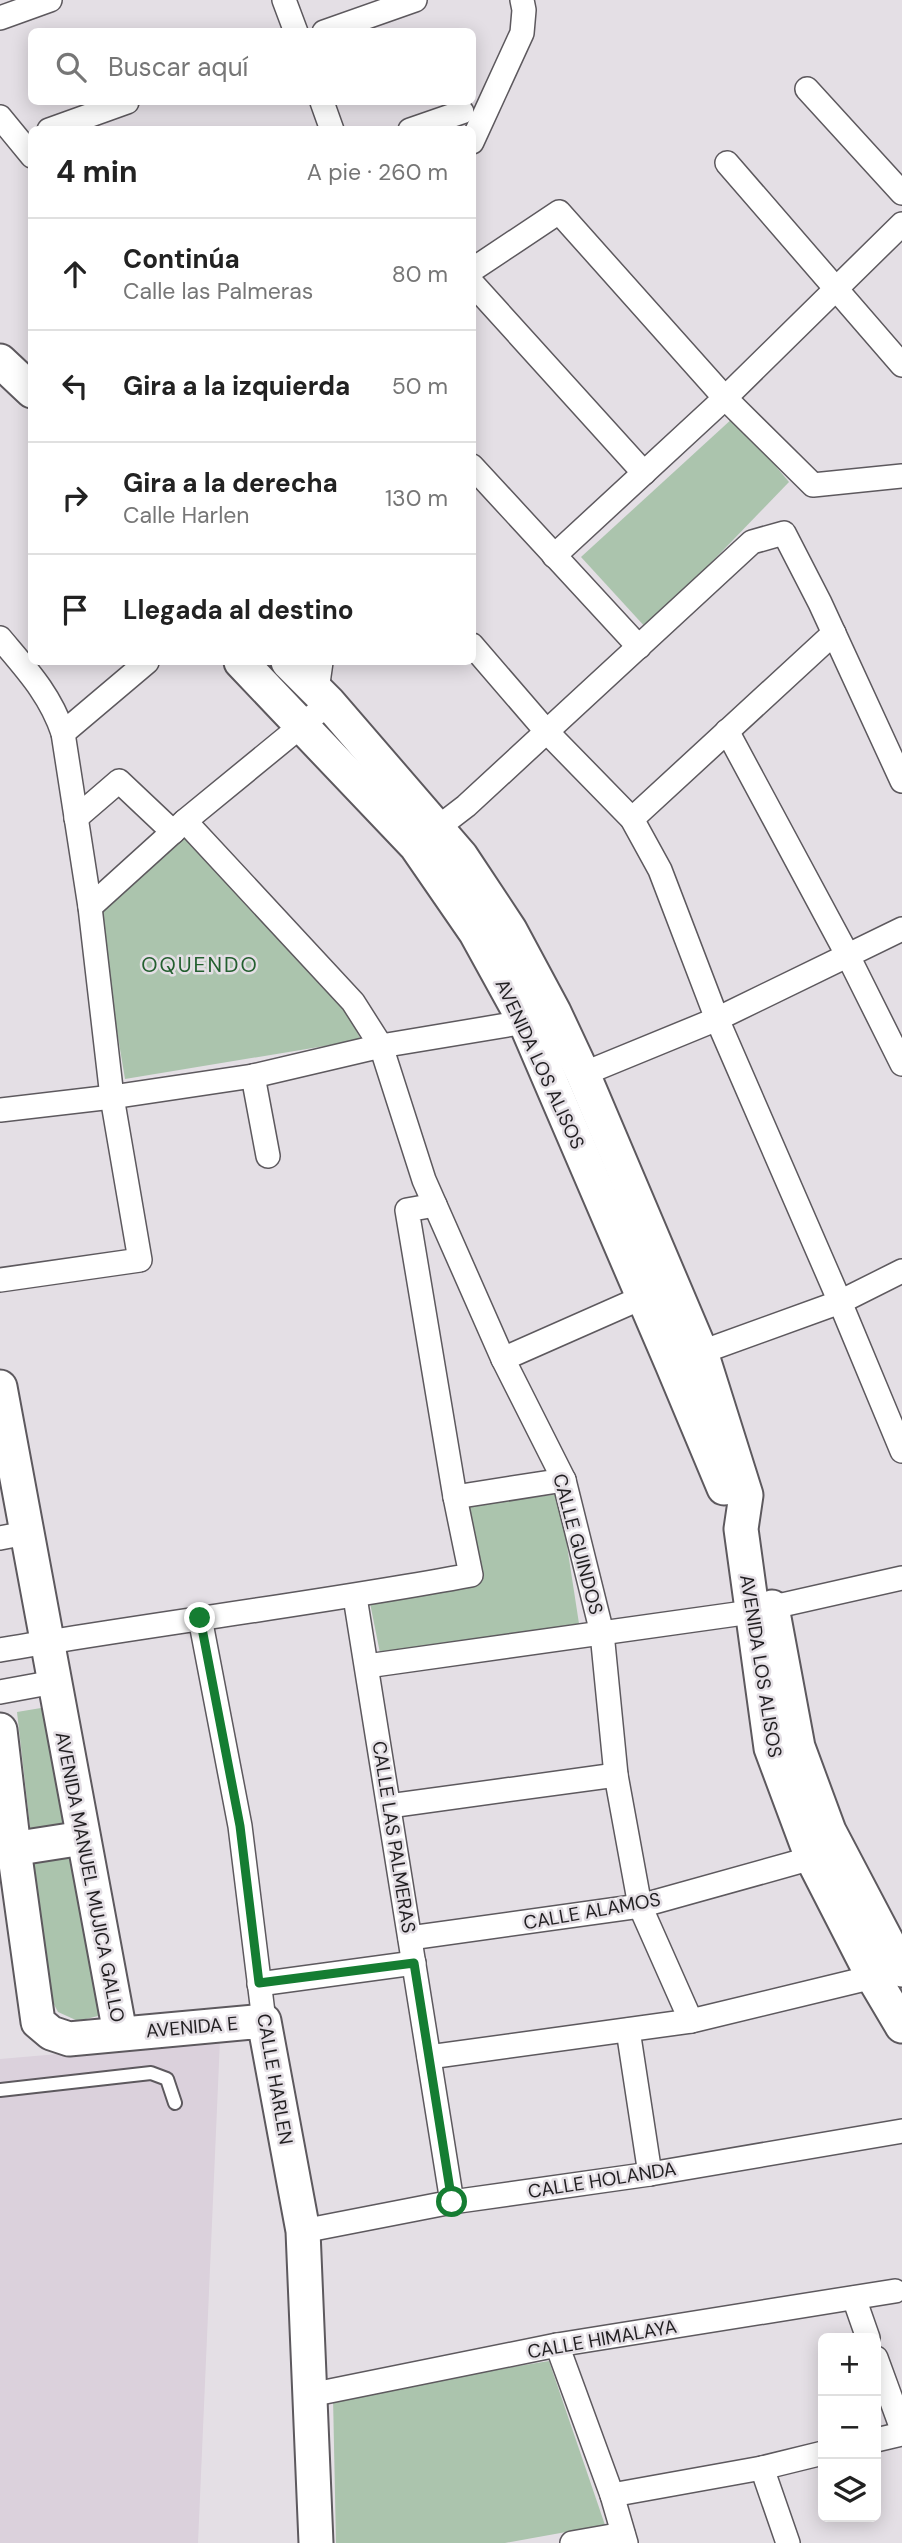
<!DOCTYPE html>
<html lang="es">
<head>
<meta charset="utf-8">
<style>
  :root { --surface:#fff; --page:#f2f2f2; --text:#222; --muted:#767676; --line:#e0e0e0 }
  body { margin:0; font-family:"DM Sans",sans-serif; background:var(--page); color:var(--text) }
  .controls { position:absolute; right:21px; bottom:21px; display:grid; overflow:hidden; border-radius:10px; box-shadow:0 4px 18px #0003 }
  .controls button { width:63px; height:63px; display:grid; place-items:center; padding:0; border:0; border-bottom:2px solid var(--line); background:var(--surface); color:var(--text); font:35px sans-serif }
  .stop { position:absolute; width:21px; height:21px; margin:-16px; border:5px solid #157d32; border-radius:50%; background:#fff }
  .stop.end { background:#157d32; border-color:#fff; box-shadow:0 2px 7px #0008 }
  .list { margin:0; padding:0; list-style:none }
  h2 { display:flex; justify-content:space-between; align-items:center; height:91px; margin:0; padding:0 28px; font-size:30px }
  h2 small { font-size:23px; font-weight:400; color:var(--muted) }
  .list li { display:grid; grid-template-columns:46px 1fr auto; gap:21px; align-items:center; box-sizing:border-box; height:112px; padding:0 28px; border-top:2px solid var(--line) }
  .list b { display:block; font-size:26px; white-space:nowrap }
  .list p { margin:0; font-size:23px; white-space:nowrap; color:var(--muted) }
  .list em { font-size:23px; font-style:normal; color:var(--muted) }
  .icon { flex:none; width:38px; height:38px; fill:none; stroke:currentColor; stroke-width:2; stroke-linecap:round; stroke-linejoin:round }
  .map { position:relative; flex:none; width:902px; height:2543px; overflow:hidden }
  .search { position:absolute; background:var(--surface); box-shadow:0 4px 18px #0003; left:28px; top:28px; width:448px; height:77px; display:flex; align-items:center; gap:18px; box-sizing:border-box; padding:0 24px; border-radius:10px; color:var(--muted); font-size:26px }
  .panel { position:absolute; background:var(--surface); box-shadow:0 4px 18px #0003; left:28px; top:126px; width:448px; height:539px; border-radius:10px }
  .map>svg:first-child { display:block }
</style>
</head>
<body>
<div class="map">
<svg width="902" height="2543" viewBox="0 0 902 2543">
  <rect width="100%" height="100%" fill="#e4dfe5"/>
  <polygon fill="#dbd1dc" points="220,2040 198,2543 0,2543 0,2059"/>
  <g fill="#abc4ad">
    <polygon points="734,417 789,482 647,629 581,557"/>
    <polygon points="183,832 343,1004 361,1040 125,1079 97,911"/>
    <polygon points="559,1494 580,1630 380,1653 369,1598 478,1580 465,1507"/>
    <polygon points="47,1707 102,2015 78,2021 58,2012 49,1995 17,1712"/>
    <polygon points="549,2361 605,2525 505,2543 336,2543 333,2397"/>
  </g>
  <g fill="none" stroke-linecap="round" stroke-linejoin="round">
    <g stroke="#5d595e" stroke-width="16">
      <polyline id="lane" points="0,2090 151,2073 167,2079 175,2103"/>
    </g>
    <g stroke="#5d595e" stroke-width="26">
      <g id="street">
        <polyline points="284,0 296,32"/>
        <polyline points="0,18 50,0"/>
        <polyline points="324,32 415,0"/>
        <polyline points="807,89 902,193"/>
        <polyline points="322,102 332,130"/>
        <polyline points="0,117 32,156"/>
        <polyline points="49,130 127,102"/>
        <polyline points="410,130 462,112"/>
        <polyline points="472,142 522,33 524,10 522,0"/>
        <polyline points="727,163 902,365"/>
        <polyline points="472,270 559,212 725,398 813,485 902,476"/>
        <polyline points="472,283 644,473"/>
        <polyline points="472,466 639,647"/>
        <polyline points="554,556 725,398 902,224"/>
        <path d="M 0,638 C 26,669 50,694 63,733 L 90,907 L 112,1097 L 140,1260 L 0,1280"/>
        <polyline points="472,645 547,732 632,819 660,870 717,1019 840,1302 902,1451"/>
        <polyline points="317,690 321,662"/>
        <polyline points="727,731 848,956 902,1064"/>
        <polyline points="63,733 147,662"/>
        <polyline points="76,818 119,781 173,832"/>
        <polyline points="632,819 834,633"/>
        <polyline points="185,821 353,1002 381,1046 424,1180 503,1359 564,1480 602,1633 616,1775 640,1906 691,2021"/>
        <polyline points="427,836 466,806 752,542 784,533 820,603 902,781"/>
        <polyline points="90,907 185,821 329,703"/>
        <polyline points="583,1074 717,1019 902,929"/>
        <polyline points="253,1076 268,1156"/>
        <polyline points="0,1110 112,1097 253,1076 381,1046 525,1022 538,1018"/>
        <polyline points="688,1357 840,1302 902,1271"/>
        <polyline points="503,1359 657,1291"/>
        <polyline points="455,1497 564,1480"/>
        <polyline points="0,1538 26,1533"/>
        <polyline points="355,1597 452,2202"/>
        <polyline points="200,1618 240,1826 264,2021"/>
        <path d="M 0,1650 C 157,1623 315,1604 471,1575 L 455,1497 L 407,1210 L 435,1205"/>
        <polyline points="367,1666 751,1612 902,1578"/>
        <polyline points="0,1692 54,1682"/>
        <polyline points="389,1806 616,1775"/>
        <polyline points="410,1938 640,1906 812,1858"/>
        <polyline points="259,1984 414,1963"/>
        <polyline points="628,2030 650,2174"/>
        <polyline points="429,2057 691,2021 873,1977"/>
        <polyline points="303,2231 452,2202 650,2174 902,2131"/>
        <polyline points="854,2298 868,2338"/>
        <polyline points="557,2345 612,2495 626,2543"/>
        <polyline points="876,2358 902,2429"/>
        <polyline points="310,2395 557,2345 895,2291"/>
        <polyline points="876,2440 902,2434"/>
        <polyline points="762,2468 788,2543"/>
        <polyline points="612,2495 762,2468 823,2453"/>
        <polyline points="572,2543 623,2534"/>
      </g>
    </g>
    <g stroke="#5d595e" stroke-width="37">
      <g id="secondary">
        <polyline points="0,361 32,391"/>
        <polyline points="241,662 416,846 476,933 525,1022 672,1364 724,1488"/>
        <polyline points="288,662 329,703 461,856 510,930 554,1012 583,1074 701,1352 746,1495 741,1529 771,1748 812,1858 873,1977 902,2026"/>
        <polyline points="0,1387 120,2033"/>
        <polyline points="772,1607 798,1747 829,1831 902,1970"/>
        <polyline points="0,1730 14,1849 38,2022 51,2033 69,2039 264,2021 303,2231 316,2543"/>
        <polyline points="0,1851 83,1838"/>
      </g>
    </g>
    <use href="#lane" stroke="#fff" stroke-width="12"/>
    <use href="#street" stroke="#fff" stroke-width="23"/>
    <use href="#secondary" stroke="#fff" stroke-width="33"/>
  </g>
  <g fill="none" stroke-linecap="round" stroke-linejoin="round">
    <polyline stroke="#157d32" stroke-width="9" points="200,1618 240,1826 259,1983 414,1963 452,2202"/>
  </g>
  <g text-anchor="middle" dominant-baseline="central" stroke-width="5" stroke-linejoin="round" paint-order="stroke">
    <g font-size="19" fill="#211f21" stroke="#e4dfe5">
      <text transform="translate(540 1064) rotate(65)">AVENIDA LOS ALISOS</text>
      <text transform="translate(578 1544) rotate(75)">CALLE GUINDOS</text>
      <text transform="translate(761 1666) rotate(81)">AVENIDA LOS ALISOS</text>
      <text transform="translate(394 1837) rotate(81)">CALLE LAS PALMERAS</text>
      <text transform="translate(90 1877) rotate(79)">AVENIDA MANUEL MUJICA GALLO</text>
      <text transform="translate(592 1911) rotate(-10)">CALLE ALAMOS</text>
      <text transform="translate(192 2027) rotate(-5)">AVENIDA E</text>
      <text transform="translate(275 2079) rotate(80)">CALLE HARLEN</text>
      <text transform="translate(602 2180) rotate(-9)">CALLE HOLANDA</text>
      <text transform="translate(602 2339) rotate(-10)">CALLE HIMALAYA</text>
    </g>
    <g font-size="21" letter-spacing="2" fill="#235f2f" stroke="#e4dfe5">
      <text x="200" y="965">OQUENDO</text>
    </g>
  </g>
</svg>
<div class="controls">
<button>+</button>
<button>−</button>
<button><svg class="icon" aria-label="layers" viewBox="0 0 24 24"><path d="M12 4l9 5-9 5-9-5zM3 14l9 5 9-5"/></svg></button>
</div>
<div class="stop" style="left:452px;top:2202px"></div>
<div class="stop end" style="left:200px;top:1618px"></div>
<div class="search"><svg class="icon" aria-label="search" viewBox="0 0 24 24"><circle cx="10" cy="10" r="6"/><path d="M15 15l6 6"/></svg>Buscar aquí</div>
<section class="panel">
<h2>4 min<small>A pie · 260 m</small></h2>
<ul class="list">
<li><svg class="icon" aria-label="ahead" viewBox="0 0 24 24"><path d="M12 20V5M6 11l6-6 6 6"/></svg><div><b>Continúa</b><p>Calle las Palmeras</p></div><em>80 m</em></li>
<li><svg class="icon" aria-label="left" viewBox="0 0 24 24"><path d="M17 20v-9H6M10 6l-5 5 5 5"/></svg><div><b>Gira a la izquierda</b></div><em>50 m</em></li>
<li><svg class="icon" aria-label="right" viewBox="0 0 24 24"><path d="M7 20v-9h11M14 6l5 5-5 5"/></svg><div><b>Gira a la derecha</b><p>Calle Harlen</p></div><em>130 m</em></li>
<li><svg class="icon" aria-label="arrive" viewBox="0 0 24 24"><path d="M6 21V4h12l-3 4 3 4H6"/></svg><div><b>Llegada al destino</b></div></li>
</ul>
</section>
</div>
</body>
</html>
